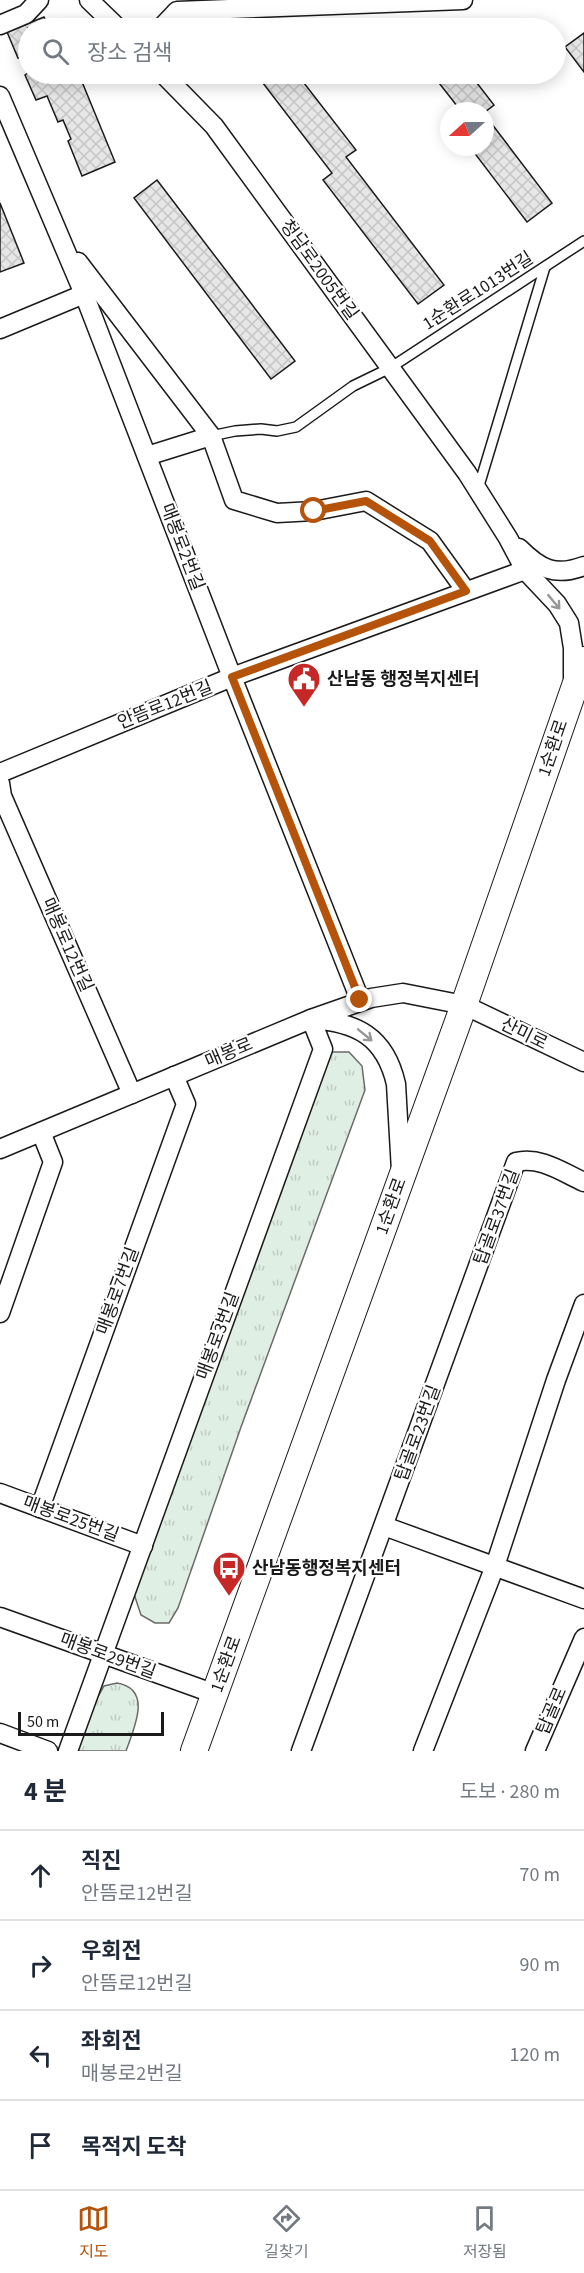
<!DOCTYPE html>
<html lang="ko">
<head>
<meta charset="utf-8">
<style>
  :root { --surface:#fff; --page:#f2f2f3; --text:#1f2937; --muted:#747a83; --line:#e0e1e3; --accent:#b45309 }
  body { margin:0; font-family:"Source Sans 3","Noto Sans KR",sans-serif; background:var(--page); color:var(--text) }
  .compass { position:absolute; left:440px; top:102px; width:54px; height:54px; border-radius:50%; background:var(--surface); box-shadow:0 3px 15px #0003; rotate:249deg }
  .scale { position:absolute; left:18px; bottom:15px; width:146px; box-sizing:border-box; padding-left:6px; border:3px solid #1a1a1a; border-top:0; font-size:16px; line-height:21px; white-space:nowrap; color:#1a1a1a; -webkit-text-stroke:4px #fff; paint-order:stroke }
  .stop { position:absolute; width:18px; height:18px; margin:-14px; border:4px solid #b45309; border-radius:50%; background:#fff }
  .stop.end { background:#b45309; border-color:#fff; box-shadow:0 2px 6px #0008 }
  .list { margin:0; padding:0; list-style:none }
  h2 { display:flex; justify-content:space-between; align-items:center; height:78px; margin:0; padding:0 24px; font-size:26px }
  h2 small { font-size:20px; font-weight:400; color:var(--muted) }
  .list li { display:grid; grid-template-columns:39px 1fr auto; gap:18px; align-items:center; box-sizing:border-box; height:90px; padding:0 24px; border-top:2px solid var(--line) }
  .list b { display:block; font-size:22px; white-space:nowrap }
  .list p { margin:0; font-size:20px; white-space:nowrap; color:var(--muted) }
  .list em { font-size:20px; font-style:normal; color:var(--muted) }
  .icon { flex:none; width:33px; height:33px; fill:none; stroke:currentColor; stroke-width:2; stroke-linecap:round; stroke-linejoin:round }
  .map { position:relative; flex:none; width:584px; height:1751px; overflow:hidden }
  .search { position:absolute; background:var(--surface); box-shadow:0 3px 15px #0003; left:18px; right:18px; top:18px; height:66px; display:flex; align-items:center; gap:15px; box-sizing:border-box; padding:0 21px; border-radius:33px; color:var(--muted); font-size:22px }
  .sheet { height:438px; background:var(--surface) }
  nav { display:flex; justify-content:space-around; align-items:center; box-sizing:border-box; height:84px; border-top:2px solid var(--line); background:var(--surface); font-size:16px; color:var(--muted) }
  nav a { display:grid; justify-items:center; gap:3px }
  nav .on { color:var(--accent) }
  .map>svg:first-child { display:block }
</style>
</head>
<body>
<div class="map">
<svg width="584" height="1751" viewBox="0 0 584 1751">
  <defs>
    <pattern id="grass-tufts" width="24" height="20" patternUnits="userSpaceOnUse" patternTransform="scale(1.5)"><rect width="24" height="20" fill="#e0efe3"/><path d="M3 7l-1-3M5 7V3M7 7l1-3M15 17l-1-3M17 17v-4M19 17l1-3" fill="none" stroke="#c0ccc2"/></pattern>
    <pattern id="building-cross-hatch" width="8" height="8" patternUnits="userSpaceOnUse" patternTransform="scale(1.5)"><rect width="8" height="8" fill="#e6e6e6"/><path d="M0 0l8 8M0 8l8-8" fill="none" stroke="#c5c5c5"/></pattern>
  </defs>
  <rect width="100%" height="100%" fill="#fff"/>
  <g fill="url(#grass-tufts)" stroke="#6a6a6a" stroke-width="1.5">
    <polygon points="332,1052 349,1052 362,1066 365,1090 241,1427 178,1608 169,1623 155,1623 141,1615 133,1591 320,1071"/>
    <path d="M 117,1683 C 153,1689 134,1728 126,1751 L 76,1751 L 91,1709 L 104,1686 Z"/>
  </g>
  <g fill="url(#building-cross-hatch)" stroke="#1a1a1a" stroke-width="1.5">
    <polygon points="44,17 49,28 28,28 28,73 22,57 18,58 7,32"/>
    <polygon points="584,33 584,72 565,47"/>
    <polygon points="28,73 67,74 70,81 80,77 115,162 82,176 68,141 71,139 63,120 58,122 47,96 36,100 25,75"/>
    <polygon points="256,74 297,74 356,150 346,157 444,285 418,304 323,180 332,173"/>
    <polygon points="432,74 470,74 494,105 485,112 461,111"/>
    <polygon points="485,115 552,203 527,222 470,147 485,147"/>
    <polygon points="157,180 295,361 271,379 134,198"/>
    <polygon points="0,203 24,263 0,272"/>
  </g>
  <g fill="none" stroke-linecap="round" stroke-linejoin="round">
    <g stroke="#1a1a1a" stroke-width="12">
      <g id="service">
        <polyline points="211,436 235,431 261,429 277,431 296,427 353,386 390,368 584,241"/>
        <polyline points="478,489 545,267"/>
      </g>
    </g>
    <g stroke="#1a1a1a" stroke-width="21">
      <g id="minor">
        <polyline points="89,0 118,28"/>
        <polyline points="0,25 26,14 39,0"/>
        <polyline points="161,28 177,11 463,0"/>
        <polyline points="163,74 214,126 467,473 508,538 525,570 557,604 569,623 573,648 573,678"/>
        <polyline points="0,96 84,294 232,677 360,1000"/>
        <polyline points="78,262 211,436 234,500 277,513 314,511 366,501 430,541 466,591"/>
        <polyline points="0,329 84,294"/>
        <polyline points="147,456 211,436"/>
        <path d="M 519,548 C 540,569 555,577 584,566"/>
        <polyline points="0,773 232,677 525,570"/>
        <polyline points="0,783 2,796 132,1094"/>
        <polyline points="0,1149 311,1019 371,998 403,993 464,1005 584,1062"/>
        <polyline points="0,1313 53,1162 41,1132"/>
        <polyline points="0,1493 143,1546"/>
        <polyline points="40,1508 186,1104 174,1076"/>
        <polyline points="384,1526 584,1599"/>
        <polyline points="0,1617 215,1694"/>
        <polyline points="0,1733 48,1751"/>
        <path d="M 68,1751 L 323,1049 L 311,1019 C 356,1022 385,1036 396,1084 L 401,1171"/>
        <path d="M 301,1751 L 516,1162 C 540,1156 562,1172 584,1182"/>
        <polyline points="423,1751 495,1566 556,1380 584,1304"/>
        <polyline points="535,1751 584,1638"/>
      </g>
    </g>
    <g stroke="#1a1a1a" stroke-width="28">
      <polyline id="secondary" points="194,1751 464,1005 584,660"/>
    </g>
    <use href="#service" stroke="#fff" stroke-width="9"/>
    <use href="#minor" stroke="#fff" stroke-width="18"/>
    <use href="#secondary" stroke="#fff" stroke-width="26"/>
  </g>
  <defs><path id="oneway-shaft" d="M-6 0H5M1.5-3L5.5 0L1.5 3" fill="none" stroke-width="1.6" stroke-linecap="round" stroke-linejoin="round" transform="scale(1.5)"/></defs>
  <g stroke="#989898">
    <use href="#oneway-shaft" transform="translate(554 602) rotate(50)"/>
    <use href="#oneway-shaft" transform="translate(365 1035) rotate(39)"/>
  </g>
  <g fill="none" stroke-linecap="round" stroke-linejoin="round">
    <polyline stroke="#b45309" stroke-width="8" points="314,511 366,501 430,541 466,591 232,677 360,1000"/>
  </g>
  <defs>
    <g id="civic-pin" transform="scale(1.725)"><path d="M0 17L-7.5 6A9.5 9.5 0 1 1 7.5 6Z" fill="#c62828" stroke="#fff"/><path d="M-.6-6.5H3V-4.5H.6V-3L4-1V1h2V6H-6V1h2V-1L-.6-3ZM-1.2 2.5V6h2.4V2.5Z" fill="#fff"/></g>
    <g id="bus-pin" transform="scale(1.725)"><path d="M0 17L-7.5 6A9.5 9.5 0 1 1 7.5 6Z" fill="#c62828" stroke="#fff"/><path d="M-5-6H5V4H4V6H2V4H-2V6H-4V4H-5ZM-3.5-4V0h7V-4ZM-3.5 1.2v1.5H-2V1.2ZM2 1.2v1.5H3.5V1.2Z" fill="#fff"/></g>
  </defs>
  <g fill-rule="evenodd">
    <use href="#civic-pin" x="304" y="679"/>
    <use href="#bus-pin" x="229" y="1568"/>
  </g>
  <g text-anchor="middle" dominant-baseline="central" stroke-width="4.5" stroke-linejoin="round" paint-order="stroke">
    <g font-size="18" fill="#1a1a1a" stroke="#fff">
      <text transform="translate(319 270) rotate(54)">청남로2005번길</text>
      <text transform="translate(478 291) rotate(-33)">1순환로1013번길</text>
      <text transform="translate(182 547) rotate(69)">매봉로2번길</text>
      <text transform="translate(165 705) rotate(-22)">안뜸로12번길</text>
      <text transform="translate(553 748) rotate(-71)">1순환로</text>
      <text transform="translate(67 945) rotate(66)">매봉로12번길</text>
      <text transform="translate(524 1034) rotate(26)">산미로</text>
      <text transform="translate(229 1053) rotate(-23)">매봉로</text>
      <text transform="translate(391 1206) rotate(-70)">1순환로</text>
      <text transform="translate(497 1217) rotate(-70)">탑골로37번길</text>
      <text transform="translate(118 1291) rotate(-70)">매봉로7번길</text>
      <text transform="translate(218 1336) rotate(-70)">매봉로3번길</text>
      <text transform="translate(418 1433) rotate(-70)">탑골로23번길</text>
      <text transform="translate(71 1519) rotate(20)">매봉로25번길</text>
      <text transform="translate(108 1656) rotate(20)">매봉로29번길</text>
      <text transform="translate(226 1664) rotate(-70)">1순환로</text>
      <text transform="translate(552 1711) rotate(-67)">탑골로</text>
    </g>
    <g font-size="18" font-weight="bold" fill="#1a1a1a" stroke="#fff" text-anchor="start">
      <text x="327" y="679">산남동 행정복지센터</text>
      <text x="252" y="1568">산남동행정복지센터</text>
    </g>
  </g>
</svg>
<svg class="compass" viewBox="-18 -18 36 36"><path d="M0-13l5 13h-10z" fill="#e53935"/><path d="M0 13l5-13h-10z" fill="#747a83"/></svg>
<div class="scale">50 m</div>
<div class="stop" style="left:314px;top:511px"></div>
<div class="stop end" style="left:360px;top:1000px"></div>
<div class="search"><svg class="icon" aria-label="search" viewBox="0 0 24 24"><circle cx="10" cy="10" r="6"/><path d="M15 15l6 6"/></svg>장소 검색</div>
</div>
<section class="sheet">
<h2>4 분<small>도보 · 280 m</small></h2>
<ul class="list">
<li><svg class="icon" aria-label="ahead" viewBox="0 0 24 24"><path d="M12 20V5M6 11l6-6 6 6"/></svg><div><b>직진</b><p>안뜸로12번길</p></div><em>70 m</em></li>
<li><svg class="icon" aria-label="right" viewBox="0 0 24 24"><path d="M7 20v-9h11M14 6l5 5-5 5"/></svg><div><b>우회전</b><p>안뜸로12번길</p></div><em>90 m</em></li>
<li><svg class="icon" aria-label="left" viewBox="0 0 24 24"><path d="M17 20v-9H6M10 6l-5 5 5 5"/></svg><div><b>좌회전</b><p>매봉로2번길</p></div><em>120 m</em></li>
<li><svg class="icon" aria-label="arrive" viewBox="0 0 24 24"><path d="M6 21V4h12l-3 4 3 4H6"/></svg><div><b>목적지 도착</b></div></li>
</ul>
</section>
<nav>
<a class="on"><svg class="icon" aria-label="map" viewBox="0 0 24 24"><path d="M3 6l6-2 6 2 6-2v14l-6 2-6-2-6 2zM9 4v14M15 6v14"/></svg>지도</a>
<a><svg class="icon" aria-label="directions" viewBox="0 0 24 24"><path d="M12 3l9 9-9 9-9-9zM9 14v-3h6M13 9l2 2-2 2"/></svg>길찾기</a>
<a><svg class="icon" aria-label="saved" viewBox="0 0 24 24"><path d="M7 4h10v16l-5-4-5 4z"/></svg>저장됨</a>
</nav>
</body>
</html>
